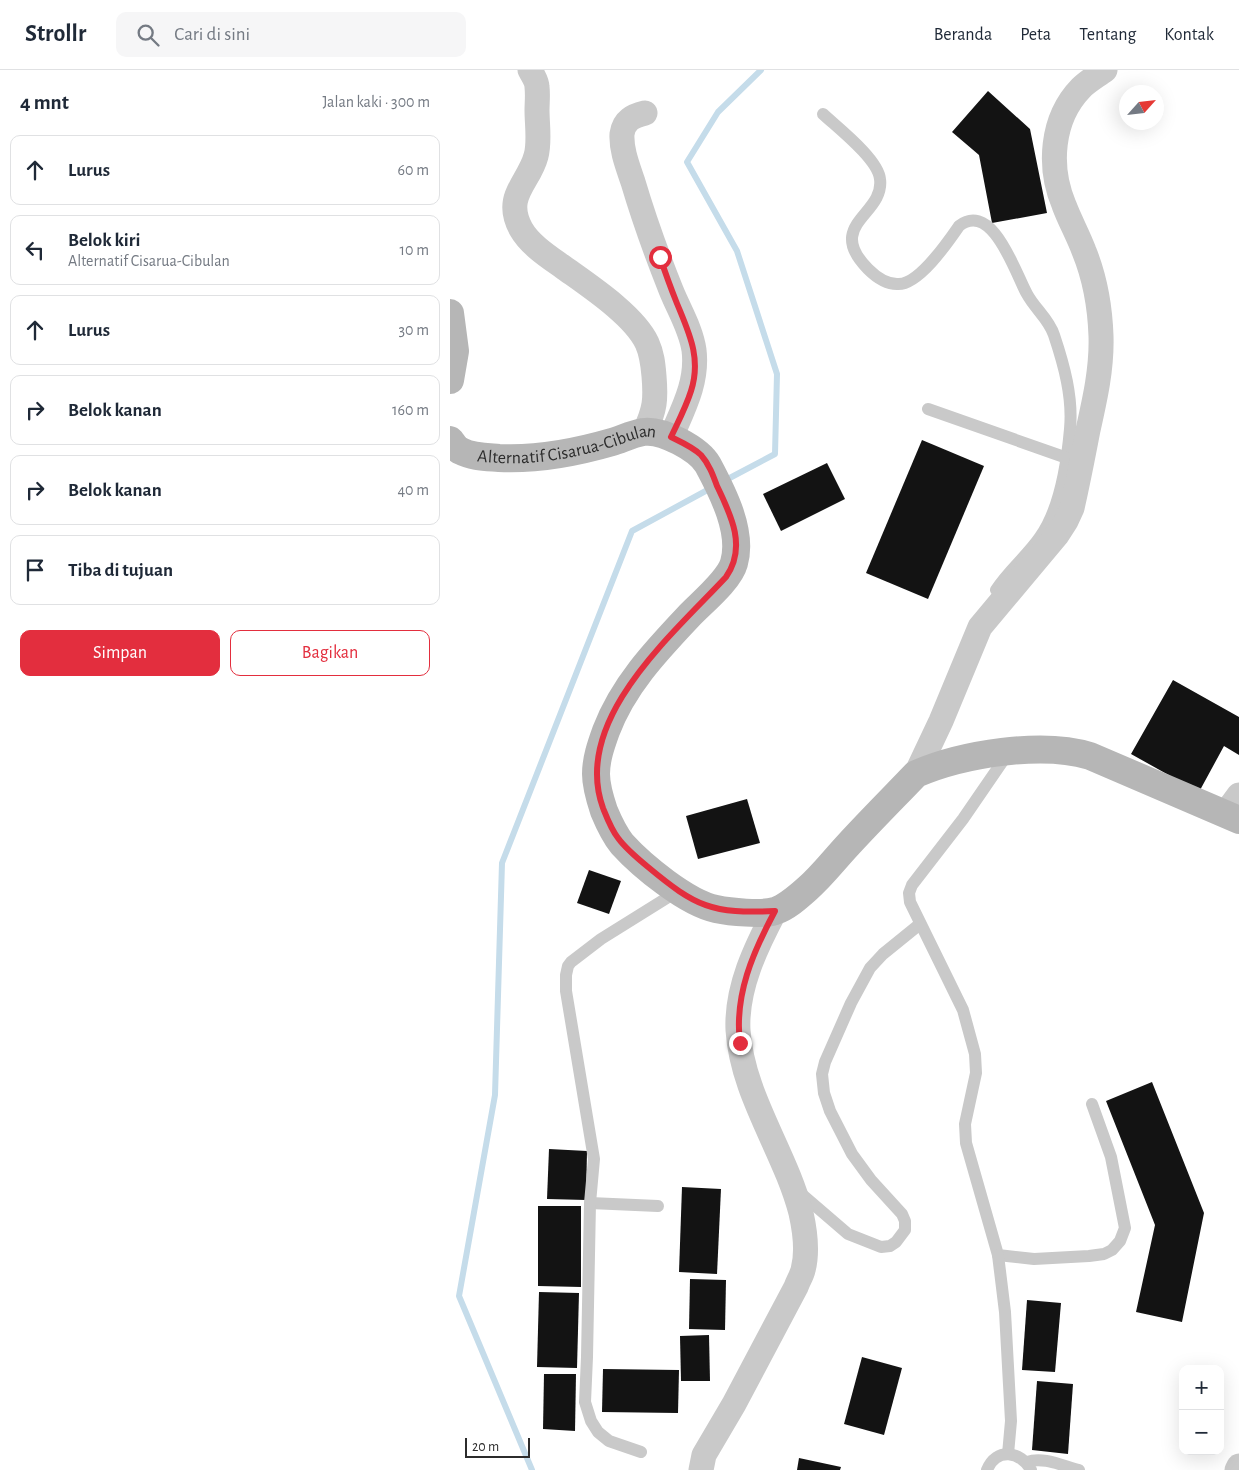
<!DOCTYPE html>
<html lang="id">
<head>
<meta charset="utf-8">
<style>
  :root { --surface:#fff; --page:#f6f6f7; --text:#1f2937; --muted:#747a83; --line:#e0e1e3; --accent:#e32e3e }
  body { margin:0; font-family:"Alegreya Sans",sans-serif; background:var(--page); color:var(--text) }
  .controls { position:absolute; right:15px; bottom:15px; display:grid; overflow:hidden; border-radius:10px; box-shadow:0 5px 20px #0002 }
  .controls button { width:45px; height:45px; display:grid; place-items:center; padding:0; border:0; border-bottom:1px solid var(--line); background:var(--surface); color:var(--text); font:25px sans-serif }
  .compass { position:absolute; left:669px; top:15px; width:45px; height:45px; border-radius:50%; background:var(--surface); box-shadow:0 5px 20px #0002; rotate:63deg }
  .scale { position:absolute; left:15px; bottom:12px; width:65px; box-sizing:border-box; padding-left:5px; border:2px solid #2c2c2c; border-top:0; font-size:14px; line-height:18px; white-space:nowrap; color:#2c2c2c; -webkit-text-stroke:4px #fff; paint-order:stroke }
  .stop { position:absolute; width:15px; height:15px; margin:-11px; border:4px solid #e32e3e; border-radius:50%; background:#fff }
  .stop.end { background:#e32e3e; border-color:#fff; box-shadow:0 1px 5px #0008 }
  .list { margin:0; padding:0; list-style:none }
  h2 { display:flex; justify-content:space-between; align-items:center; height:65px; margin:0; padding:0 20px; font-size:21px }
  h2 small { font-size:16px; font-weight:400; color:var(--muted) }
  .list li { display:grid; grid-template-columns:32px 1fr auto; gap:15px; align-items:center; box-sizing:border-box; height:70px; margin:0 10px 10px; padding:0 10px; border:1px solid var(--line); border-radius:10px }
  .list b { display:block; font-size:19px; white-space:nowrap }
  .list p { margin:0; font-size:16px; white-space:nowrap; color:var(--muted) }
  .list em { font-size:16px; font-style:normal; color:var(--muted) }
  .actions { display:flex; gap:10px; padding:15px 20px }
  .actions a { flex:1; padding:11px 0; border:1px solid var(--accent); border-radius:10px; text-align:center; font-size:18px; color:var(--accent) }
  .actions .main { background:var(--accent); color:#fff }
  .icon { flex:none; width:28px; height:28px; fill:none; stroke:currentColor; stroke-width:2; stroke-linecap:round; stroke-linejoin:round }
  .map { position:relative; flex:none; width:789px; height:1400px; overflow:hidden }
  header { display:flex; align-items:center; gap:30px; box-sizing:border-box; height:70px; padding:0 25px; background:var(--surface); border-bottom:1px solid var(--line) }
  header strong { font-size:24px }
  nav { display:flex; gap:28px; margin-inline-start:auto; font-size:18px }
  .search { width:350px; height:45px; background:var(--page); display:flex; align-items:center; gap:12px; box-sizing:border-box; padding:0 18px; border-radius:10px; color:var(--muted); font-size:19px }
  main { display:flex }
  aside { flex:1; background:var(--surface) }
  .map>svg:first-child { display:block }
</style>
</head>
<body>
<header>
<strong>Strollr</strong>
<div class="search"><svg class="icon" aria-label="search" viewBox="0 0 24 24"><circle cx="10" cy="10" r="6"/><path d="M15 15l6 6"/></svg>Cari di sini</div>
<nav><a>Beranda</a><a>Peta</a><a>Tentang</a><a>Kontak</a></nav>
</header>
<main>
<aside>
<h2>4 mnt<small>Jalan kaki · 300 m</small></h2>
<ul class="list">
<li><svg class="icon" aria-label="ahead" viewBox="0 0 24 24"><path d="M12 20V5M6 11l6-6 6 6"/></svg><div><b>Lurus</b></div><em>60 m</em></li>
<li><svg class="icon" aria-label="left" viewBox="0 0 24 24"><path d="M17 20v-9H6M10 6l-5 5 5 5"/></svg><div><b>Belok kiri</b><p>Alternatif Cisarua-Cibulan</p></div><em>10 m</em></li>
<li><svg class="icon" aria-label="ahead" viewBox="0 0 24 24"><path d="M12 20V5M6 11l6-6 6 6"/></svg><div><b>Lurus</b></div><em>30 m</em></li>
<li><svg class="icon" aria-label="right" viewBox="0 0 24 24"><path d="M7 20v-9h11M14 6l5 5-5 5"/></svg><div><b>Belok kanan</b></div><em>160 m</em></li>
<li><svg class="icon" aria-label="right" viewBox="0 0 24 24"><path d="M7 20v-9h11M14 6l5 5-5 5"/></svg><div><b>Belok kanan</b></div><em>40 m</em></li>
<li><svg class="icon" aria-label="arrive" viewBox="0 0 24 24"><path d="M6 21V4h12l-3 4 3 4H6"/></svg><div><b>Tiba di tujuan</b></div></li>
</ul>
<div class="actions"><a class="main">Simpan</a><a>Bagikan</a></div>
</aside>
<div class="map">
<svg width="789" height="1400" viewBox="0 0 789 1400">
  <rect width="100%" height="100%" fill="#fff"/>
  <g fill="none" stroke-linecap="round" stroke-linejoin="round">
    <g stroke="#c5dcea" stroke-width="6">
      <polyline points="274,411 325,384 327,304 287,181 237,92 268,42 311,0"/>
      <polyline points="82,1400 9,1226 45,1025 52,793 182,461 263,417"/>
    </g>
  </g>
  <g fill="#131313">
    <polygon points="538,21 580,59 597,143 542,153 529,85 502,62"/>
    <polygon points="472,370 534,396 478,529 416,503"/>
    <polygon points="377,393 395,429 331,461 313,424"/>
    <polygon points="723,610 789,647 789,685 774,676 749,722 681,684"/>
    <polygon points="297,729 310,773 248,789 236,746"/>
    <polygon points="139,800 171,811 159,844 127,833"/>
    <polygon points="702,1012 754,1143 732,1252 686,1242 705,1155 656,1031"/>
    <polygon points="99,1079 137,1081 136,1130 97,1129"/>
    <polygon points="232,1117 271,1119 267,1204 229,1202"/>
    <polygon points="88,1136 131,1136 131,1217 88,1216"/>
    <polygon points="240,1209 276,1210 275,1260 239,1259"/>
    <polygon points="89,1222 129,1223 127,1298 87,1297"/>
    <polygon points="577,1230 611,1233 605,1302 572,1300"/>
    <polygon points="259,1265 260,1311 231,1311 230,1266"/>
    <polygon points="412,1287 452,1298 434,1365 394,1354"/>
    <polygon points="153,1299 229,1300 228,1343 152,1342"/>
    <polygon points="94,1304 126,1304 125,1361 93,1359"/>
    <polygon points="587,1311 623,1314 618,1384 582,1380"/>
    <polygon points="349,1388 391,1397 390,1400 347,1400"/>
  </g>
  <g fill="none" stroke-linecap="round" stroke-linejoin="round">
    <g stroke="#c9c9c9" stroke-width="12">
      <path d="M 373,44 C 388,58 428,89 430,109 C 435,145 374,154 418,199 C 426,207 435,214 447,214 C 468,216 498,172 509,156 C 543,130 566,205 577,224 C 585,239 599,249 604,265 C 614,295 623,327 620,359 C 617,393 610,439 590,467 C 577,486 558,501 546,520"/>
      <polyline points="478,339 617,388"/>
      <polyline points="559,682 513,749 462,815 459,823 460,832 513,940 525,984 526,1003 515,1054 516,1073 548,1185 584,1189 639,1186 654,1184 662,1180 670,1171 675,1158 661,1087 642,1034"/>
      <polyline points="348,1121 398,1164 431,1177 440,1176 446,1172 455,1160 455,1151 452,1144 421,1110 402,1084 380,1041 374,1023 372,1004 375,992 401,933 420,898 433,884 470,854"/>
      <polyline points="140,1133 208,1136"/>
      <polyline points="548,1185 555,1242 561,1351 558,1384"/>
      <polyline points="191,1382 159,1371 148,1362 141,1351 135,1332 137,1287 140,1133 144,1089 116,921 116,905 118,896 121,892 151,869 228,821"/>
      <path d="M 577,1392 C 593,1386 613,1396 629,1400"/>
      <path d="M 537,1400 C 546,1377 571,1381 581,1400"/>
    </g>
    <g stroke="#c9c9c9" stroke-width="25">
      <path d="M 80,0 C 83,6 87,11 87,17 C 88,25 87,33 87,40 C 87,55 90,72 86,86 C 79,113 53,126 71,159 C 80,175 99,187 113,197 C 138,215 184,245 197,273 C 202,284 203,294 204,306 C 206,330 205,339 195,361"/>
      <path d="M 195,43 C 183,46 174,50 172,64 C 171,80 178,97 183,112 C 194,149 207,185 221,220 C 229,240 241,259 244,280 C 248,312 233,339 221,367"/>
      <path d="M 466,704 L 491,651 L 530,557 L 607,465 L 616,451 L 622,438 C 628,412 633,386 638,360 C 645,329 652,298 651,266 C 650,237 645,208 634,181 C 628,165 620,151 614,135 C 598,97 601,49 631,18 C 638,11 647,6 655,0"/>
      <polyline points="775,744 789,725"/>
      <path d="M 251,1400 L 254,1385 L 284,1334 L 346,1217 C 348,1211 352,1205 353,1200 C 358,1182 355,1161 351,1143 C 335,1081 292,1025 288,960 C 286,918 306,877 325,841"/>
      <polyline points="787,1400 789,1396"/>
    </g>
    <g stroke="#b6b6b6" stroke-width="28">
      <polyline points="0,243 5,281 0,310"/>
      <path id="s1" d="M 0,370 C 3,374 6,379 11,381 C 22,387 37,387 49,388 C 88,390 124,383 162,372 C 172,369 182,364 193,362 C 212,359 249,379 258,395 C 273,423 293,462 284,493 C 279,511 251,533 238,547 C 205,582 173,616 156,661 C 151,675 146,689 146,704 C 146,716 150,729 154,741 C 159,753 164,764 172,774 C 192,796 237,833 266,839 C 280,842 312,845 325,841 C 337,837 348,827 357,819 C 372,806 384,790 398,775 C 420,751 443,728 466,704 C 512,684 592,671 640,686 L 789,750"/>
    </g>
  </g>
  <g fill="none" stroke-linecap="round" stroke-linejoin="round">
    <path stroke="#e32e3e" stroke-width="6" d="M 210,187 C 215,202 220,216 226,231 C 238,261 252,287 241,321 C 236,337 228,352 221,367 C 231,372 243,377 251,385 C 259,394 263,405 267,416 C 281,445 297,477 276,507 C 223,564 121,650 153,738 C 157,748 161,759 168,768 C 176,779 187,788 198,797 C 246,837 262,844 325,841 C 303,882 284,925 290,973"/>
  </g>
  <g text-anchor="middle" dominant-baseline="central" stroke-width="5" stroke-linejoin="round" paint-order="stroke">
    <g font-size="18" fill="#2c2c2c" stroke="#fff">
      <text stroke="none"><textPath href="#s1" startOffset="124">Alternatif Cisarua-Cibulan</textPath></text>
    </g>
  </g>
</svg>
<div class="controls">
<button>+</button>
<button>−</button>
</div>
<svg class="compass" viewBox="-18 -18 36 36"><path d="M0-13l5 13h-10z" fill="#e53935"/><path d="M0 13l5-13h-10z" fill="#747a83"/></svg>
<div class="scale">20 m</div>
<div class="stop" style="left:210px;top:187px"></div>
<div class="stop end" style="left:290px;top:973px"></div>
</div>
</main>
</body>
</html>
